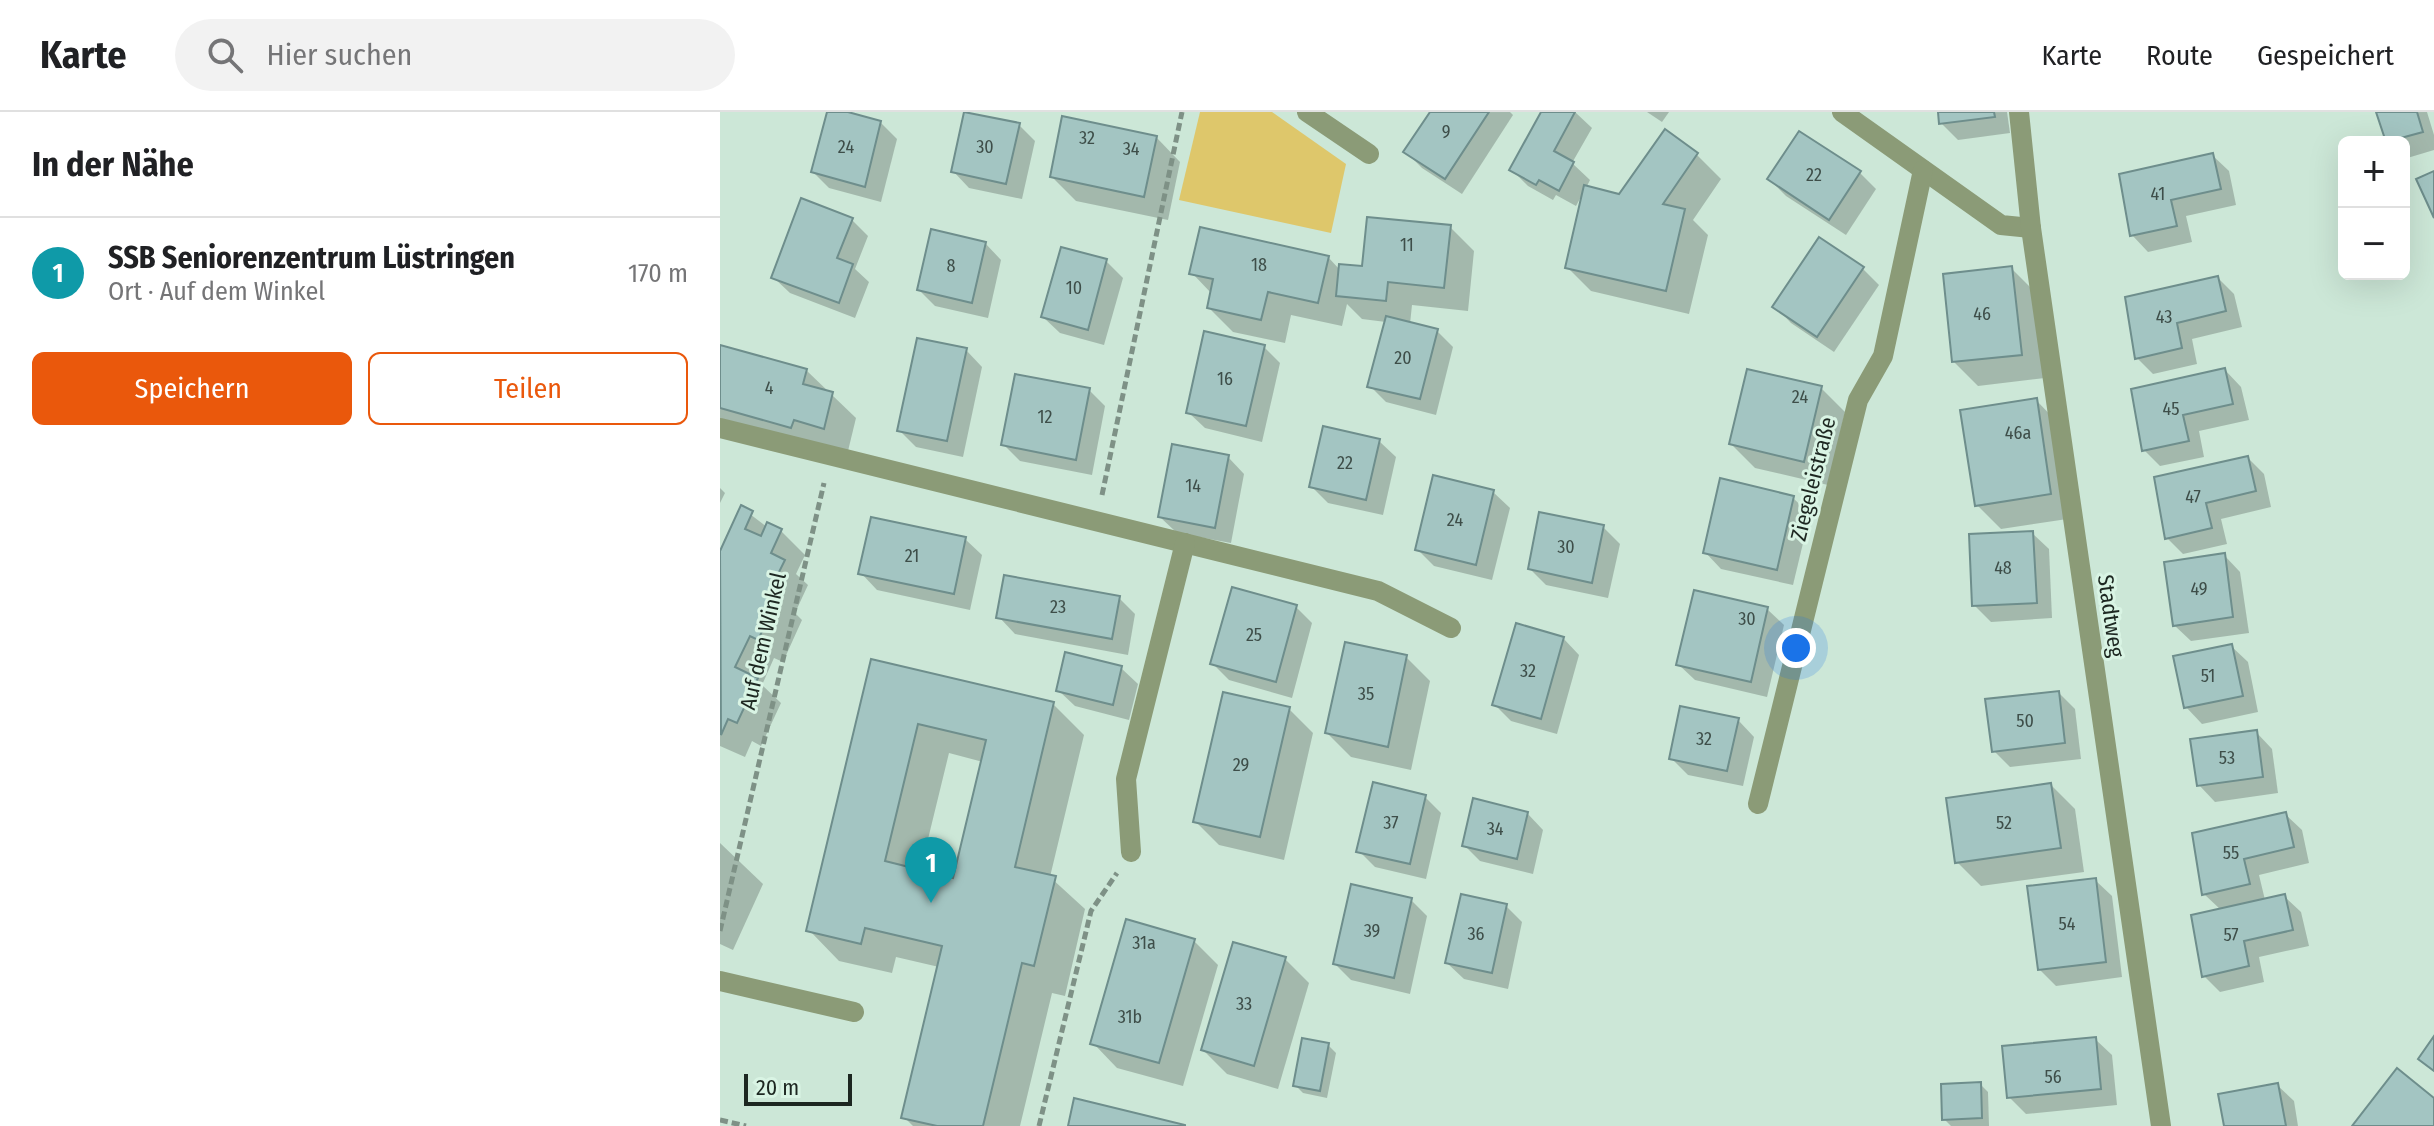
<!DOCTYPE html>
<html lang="de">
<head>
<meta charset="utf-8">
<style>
  :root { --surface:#fff; --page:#f2f2f2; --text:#202124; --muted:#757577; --line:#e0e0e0; --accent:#ea580c }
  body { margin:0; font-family:"Fira Sans Condensed",sans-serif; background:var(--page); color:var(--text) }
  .controls { position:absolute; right:24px; top:24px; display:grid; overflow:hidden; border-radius:12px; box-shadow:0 8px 32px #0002 }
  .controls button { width:72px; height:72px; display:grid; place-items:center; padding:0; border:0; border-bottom:2px solid var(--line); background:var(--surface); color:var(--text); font:40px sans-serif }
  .scale { position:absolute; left:24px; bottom:20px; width:108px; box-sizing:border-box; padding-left:8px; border:4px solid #1d2721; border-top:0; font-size:22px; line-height:28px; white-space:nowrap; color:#1d2721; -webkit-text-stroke:6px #d9f4e4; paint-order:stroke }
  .you { position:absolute; left:1076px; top:536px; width:28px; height:28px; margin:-20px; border:6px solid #fff; border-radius:50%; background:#1a73e8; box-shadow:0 0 0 12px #1a73e833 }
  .badge { display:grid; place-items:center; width:52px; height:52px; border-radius:50%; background:var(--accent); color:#fff; font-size:26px; font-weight:700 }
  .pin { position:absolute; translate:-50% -66px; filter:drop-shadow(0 2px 4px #0008) }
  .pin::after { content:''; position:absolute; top:42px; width:28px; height:24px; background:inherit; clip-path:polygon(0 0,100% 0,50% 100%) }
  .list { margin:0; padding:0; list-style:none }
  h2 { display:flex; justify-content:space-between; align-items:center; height:104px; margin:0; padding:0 32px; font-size:34px }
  h2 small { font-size:26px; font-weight:400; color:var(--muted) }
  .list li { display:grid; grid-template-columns:52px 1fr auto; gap:24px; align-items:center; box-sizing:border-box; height:112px; padding:0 32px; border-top:2px solid var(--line) }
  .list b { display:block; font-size:30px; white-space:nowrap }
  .list p { margin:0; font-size:26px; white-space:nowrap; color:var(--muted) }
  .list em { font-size:26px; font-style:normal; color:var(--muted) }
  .actions { display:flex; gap:16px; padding:24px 32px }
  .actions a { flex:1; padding:18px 0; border:2px solid var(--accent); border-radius:12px; text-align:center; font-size:28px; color:var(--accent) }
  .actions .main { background:var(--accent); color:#fff }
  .icon { flex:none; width:44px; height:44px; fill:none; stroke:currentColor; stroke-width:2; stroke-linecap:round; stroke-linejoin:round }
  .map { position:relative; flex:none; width:1714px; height:1014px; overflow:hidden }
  header { display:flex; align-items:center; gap:48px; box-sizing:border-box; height:112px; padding:0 40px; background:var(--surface); border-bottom:2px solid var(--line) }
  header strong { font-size:38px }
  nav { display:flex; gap:44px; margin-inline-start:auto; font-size:28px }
  .search { width:560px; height:72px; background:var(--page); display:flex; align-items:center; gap:20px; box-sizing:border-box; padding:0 28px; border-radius:44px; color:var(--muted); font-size:30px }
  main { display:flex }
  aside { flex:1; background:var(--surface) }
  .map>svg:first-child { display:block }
</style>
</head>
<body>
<header>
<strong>Karte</strong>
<div class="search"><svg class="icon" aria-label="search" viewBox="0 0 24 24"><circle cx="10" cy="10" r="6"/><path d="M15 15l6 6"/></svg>Hier suchen</div>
<nav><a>Karte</a><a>Route</a><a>Gespeichert</a></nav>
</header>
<main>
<aside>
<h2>In der Nähe<small></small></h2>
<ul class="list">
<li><span class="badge" style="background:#0f9aa8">1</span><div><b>SSB Seniorenzentrum Lüstringen</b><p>Ort · Auf dem Winkel</p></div><em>170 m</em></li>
</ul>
<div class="actions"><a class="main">Speichern</a><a>Teilen</a></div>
</aside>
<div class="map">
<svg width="1714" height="1014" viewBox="0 0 1714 1014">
  <rect width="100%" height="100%" fill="#cce7d7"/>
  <polygon fill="#dec76b" points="480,0 552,0 626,52 611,121 459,88"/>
  <g fill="#0003" fill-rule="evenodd">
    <polygon points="109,0 160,10 177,27 161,90 109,76 93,60"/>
    <polygon points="712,0 790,0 793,3 742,82 702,56 686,40"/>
    <polygon points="824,0 855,0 872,16 852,51 870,68 866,76 900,84 945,20 977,43 1001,67 973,108 988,123 969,202 871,179 847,155 863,81 856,94 836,83 833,88 808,74 792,58"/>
    <polygon points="927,0 949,0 942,10"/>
    <polygon points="1220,0 1287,0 1290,21 1238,28 1221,11"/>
    <polygon points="1658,0 1707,0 1714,23 1714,38 1684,47 1684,30 1668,30"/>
    <polygon points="299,13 315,29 302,87 249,76 233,59"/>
    <polygon points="1080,21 1140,61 1156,77 1126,123 1066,84 1049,67"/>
    <polygon points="436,25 460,50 448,108 356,89 332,65"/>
    <polygon points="1492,43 1509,59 1516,93 1466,104 1472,130 1428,140 1412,123"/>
    <polygon points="132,108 148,124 135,157 149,170 135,206 70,181 53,165"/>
    <polygon points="730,115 754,139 748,199 692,193 690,212 717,219 733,235 716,303 666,290 650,274 666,210 642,207 627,192 622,214 571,203 565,231 513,220 489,196 492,182 472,161 608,145 620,158 644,157"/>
    <polygon points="1099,128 1143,157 1159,173 1114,240 1071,211 1055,194"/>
    <polygon points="265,131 281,148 268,206 215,194 199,178"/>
    <polygon points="386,149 403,166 384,233 340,221 323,205"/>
    <polygon points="1291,156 1315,180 1325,266 1258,274 1234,250"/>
    <polygon points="1498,166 1514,182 1522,215 1472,227 1477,252 1433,262 1417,246 1407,200"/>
    <polygon points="0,235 86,258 136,306 128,339 0,312"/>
    <polygon points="544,235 560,251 542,330 485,316 468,300"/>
    <polygon points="246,238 262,255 243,345 196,335 179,318"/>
    <polygon points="1505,258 1521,275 1529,308 1479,319 1484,345 1440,354 1424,338"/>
    <polygon points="1101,276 1125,300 1108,373 1035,356 1011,332"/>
    <polygon points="369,278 385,294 372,363 300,349 283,332"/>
    <polygon points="1316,288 1340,313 1354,406 1281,417 1257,393"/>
    <polygon points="659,329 676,345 663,403 608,391 591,374"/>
    <polygon points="508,345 524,362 511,431 457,421 440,405"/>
    <polygon points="1528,346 1544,362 1551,395 1501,407 1507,432 1463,442 1447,426"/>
    <polygon points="0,376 5,381 0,391"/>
    <polygon points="773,380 790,396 772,468 714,454 697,437"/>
    <polygon points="1073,386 1090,402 1073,473 1001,457 985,440"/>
    <polygon points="22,396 47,415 48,413 61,419 85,443 76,462 88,473 75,501 82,508 63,550 54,546 42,573 61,591 41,634 32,629 25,645 0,634 0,444"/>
    <polygon points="883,415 900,432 888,486 826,473 810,457"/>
    <polygon points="1312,421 1329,437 1332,506 1271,510 1254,493"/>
    <polygon points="245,427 262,443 250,498 157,478 141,461"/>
    <polygon points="1504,443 1520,460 1529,521 1471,529 1454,513"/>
    <polygon points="399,486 415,502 408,543 295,522 279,505"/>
    <polygon points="576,495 592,511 572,586 509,568 493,552"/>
    <polygon points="1047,497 1064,513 1047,585 975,568 958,552"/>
    <polygon points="843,526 859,543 837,622 791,609 775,593"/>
    <polygon points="1511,534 1528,550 1538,600 1482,612 1466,595"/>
    <polygon points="686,545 710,569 691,658 631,645 607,621"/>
    <path d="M 152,549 L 333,592 L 364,623 L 330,765 L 365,797 L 345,884 L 332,881 L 300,1014 L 193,1014 L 184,1005 L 219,855 L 176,845 L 172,861 L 119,849 L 89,818 ZM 229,641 L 263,650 L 235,768 L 200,760 Z"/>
    <polygon points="401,556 418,572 409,608 355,594 338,578"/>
    <polygon points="1339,581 1355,597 1361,647 1290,655 1274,639"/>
    <polygon points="569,597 593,621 564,748 499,733 475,709"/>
    <polygon points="1018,608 1034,625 1023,674 968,663 951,646"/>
    <polygon points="1536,620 1552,637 1558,681 1495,690 1479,673"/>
    <polygon points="1331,673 1355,697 1364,760 1261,774 1237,750"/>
    <polygon points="705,685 721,701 706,767 655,755 639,739"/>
    <polygon points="807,701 823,718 813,762 760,749 744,733"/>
    <polygon points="1565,702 1582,718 1589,751 1539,763 1545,788 1564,784 1581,800 1589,834 1539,845 1544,870 1500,880 1484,864 1501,798 1484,782"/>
    <polygon points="0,731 43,772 13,838 0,832"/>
    <polygon points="1375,768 1392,784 1402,865 1336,874 1319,857"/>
    <polygon points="691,788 707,804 690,882 631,868 615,852"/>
    <polygon points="786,794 802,810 788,877 744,867 727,851"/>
    <polygon points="474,829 498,853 463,974 397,956 373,931"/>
    <polygon points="565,847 589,871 558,977 507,962 483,938"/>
    <polygon points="1375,927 1392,943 1397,993 1306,1002 1289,985"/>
    <polygon points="608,933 616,941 607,986 583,981 575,973"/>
    <polygon points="1260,972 1268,980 1269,1014 1231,1014 1224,1007"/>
    <polygon points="1557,973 1574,989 1578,1014 1506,1014"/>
  </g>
  <g fill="#a3c5c2" stroke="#6e8e8c" stroke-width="2" fill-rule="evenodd">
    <polygon points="107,0 128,0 161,9 145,75 91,60"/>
    <polygon points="244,0 300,11 286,72 231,60"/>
    <polygon points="710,0 769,0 725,67 683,40"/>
    <polygon points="821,0 855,0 834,39 854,50 839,79 819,68 816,73 789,58"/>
    <polygon points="1218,0 1274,0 1275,5 1219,12"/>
    <polygon points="1656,0 1697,0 1703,20 1666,30"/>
    <polygon points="342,4 437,24 424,85 330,65"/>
    <polygon points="945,17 978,41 943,92 965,97 946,179 845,156 864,73 899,82"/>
    <polygon points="1079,19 1141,59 1109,108 1047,67"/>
    <polygon points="1493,41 1501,77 1451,88 1457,114 1410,124 1399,62"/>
    <polygon points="1714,59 1714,106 1696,67"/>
    <polygon points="81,86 133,106 117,146 133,152 119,191 51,166"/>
    <polygon points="647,105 731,113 724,176 668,170 666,189 616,184 619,152 642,154"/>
    <polygon points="480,115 609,144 598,191 548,180 541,208 487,196 493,167 469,162"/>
    <polygon points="211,117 266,130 252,191 197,178"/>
    <polygon points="1099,125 1144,155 1097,225 1052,195"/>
    <polygon points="341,135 387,147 368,218 321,205"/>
    <polygon points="1292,154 1302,243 1232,250 1223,162"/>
    <polygon points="1498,164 1506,199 1457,211 1462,236 1415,247 1405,185"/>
    <polygon points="666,204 718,217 700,287 647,275"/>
    <polygon points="484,219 545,233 526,314 466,301"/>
    <polygon points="197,226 247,236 227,329 177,319"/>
    <polygon points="0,233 87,257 83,272 113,280 104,317 74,308 71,316 0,296"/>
    <polygon points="1505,256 1513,292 1463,303 1469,329 1422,339 1411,277"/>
    <polygon points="1027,257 1102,274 1084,350 1009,332"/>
    <polygon points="295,262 370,276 356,348 281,333"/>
    <polygon points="1317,286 1331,382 1255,394 1240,298"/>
    <polygon points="603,314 660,327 646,388 589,375"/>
    <polygon points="452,332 509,343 495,416 438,405"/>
    <polygon points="1528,344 1536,379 1486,391 1492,416 1445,427 1434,365"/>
    <polygon points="713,363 774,378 756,453 695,438"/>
    <polygon points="1000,366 1074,384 1057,458 983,441"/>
    <polygon points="21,393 33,399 25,417 41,424 47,410 62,417 51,441 65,448 50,478 59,483 38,528 30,524 15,555 38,566 17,611 8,607 1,623 0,439"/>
    <polygon points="819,400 884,413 872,471 808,457"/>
    <polygon points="151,405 246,425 234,482 138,462"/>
    <polygon points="1313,419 1317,491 1252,494 1249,422"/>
    <polygon points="1505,441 1513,505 1453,514 1444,450"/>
    <polygon points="284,463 400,484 392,527 276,506"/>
    <polygon points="512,475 577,493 556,570 490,552"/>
    <polygon points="974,478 1048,495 1031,570 956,553"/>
    <polygon points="796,511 844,525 821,607 772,593"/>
    <polygon points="625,530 687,543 668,635 605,621"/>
    <polygon points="1512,532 1523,584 1464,596 1453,544"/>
    <polygon points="345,540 402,554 393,593 336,579"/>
    <path d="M 151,547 L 334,590 L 295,755 L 336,764 L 314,854 L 302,851 L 263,1014 L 217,1014 L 181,1006 L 222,834 L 145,816 L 141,832 L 86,819 ZM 198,612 L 266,628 L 233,766 L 165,749 Z"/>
    <polygon points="1339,579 1345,631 1272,640 1265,587"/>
    <polygon points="503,580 570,595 540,725 473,710"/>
    <polygon points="960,594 1019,606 1007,659 949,647"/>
    <polygon points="1537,618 1543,665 1477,674 1470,627"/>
    <polygon points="653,670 706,683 690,752 636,740"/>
    <polygon points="1331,671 1341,736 1235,751 1226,686"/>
    <polygon points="753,686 808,700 797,747 742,734"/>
    <polygon points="1566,700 1574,735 1524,747 1530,772 1482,783 1472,721"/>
    <polygon points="1376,766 1386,850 1318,858 1307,774"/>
    <polygon points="631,772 692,786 674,866 613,852"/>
    <polygon points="741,782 787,792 772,861 725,851"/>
    <polygon points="1565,782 1573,818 1524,829 1529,854 1482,865 1471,803"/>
    <polygon points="406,807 475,827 439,951 370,932"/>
    <polygon points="513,830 566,845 534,954 481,938"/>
    <polygon points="1714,924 1714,959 1698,947"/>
    <polygon points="1376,925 1381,977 1287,986 1282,934"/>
    <polygon points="582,926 609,931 600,979 573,974"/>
    <polygon points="1677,956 1714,986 1714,1014 1632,1014"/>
    <polygon points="1261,970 1262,1006 1222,1008 1221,972"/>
    <polygon points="1558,971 1566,1014 1504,1014 1498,982"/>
    <polygon points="354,986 465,1013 465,1014 348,1014"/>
  </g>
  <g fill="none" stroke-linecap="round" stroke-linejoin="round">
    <g stroke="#7e9186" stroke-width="5" stroke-dasharray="8 4" stroke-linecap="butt">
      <polyline points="382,383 462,0"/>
      <polyline points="0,819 104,371"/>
      <polyline points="0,1008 26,1014"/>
      <polyline points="319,1014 371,799 397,761"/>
    </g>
    <g stroke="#8b9b77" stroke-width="20">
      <polyline points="587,0 649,42"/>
      <polyline points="1122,0 1281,113 1311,116"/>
      <polyline points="1299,0 1311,116 1441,1014"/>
      <polyline points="0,316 658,479 731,516"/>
      <polyline points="1038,692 1138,288 1163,244 1203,58"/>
      <polyline points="411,740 406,667 465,431"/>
      <polyline points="0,869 134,900"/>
    </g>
  </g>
  <g text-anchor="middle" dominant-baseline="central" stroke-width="6" stroke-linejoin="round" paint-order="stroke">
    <g font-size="18" fill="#3e4e49">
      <text x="726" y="20">9</text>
      <text x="367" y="26">32</text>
      <text x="126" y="35">24</text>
      <text x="265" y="35">30</text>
      <text x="411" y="37">34</text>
      <text x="1094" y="63">22</text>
      <text x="1438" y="82">41</text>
      <text x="687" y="133">11</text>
      <text x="539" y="153">18</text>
      <text x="231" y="154">8</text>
      <text x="354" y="176">10</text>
      <text x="1262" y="202">46</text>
      <text x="1444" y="205">43</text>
      <text x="683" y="246">20</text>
      <text x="505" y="267">16</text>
      <text x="49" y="276">4</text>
      <text x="1080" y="285">24</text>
      <text x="1451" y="297">45</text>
      <text x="325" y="305">12</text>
      <text x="1298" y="321">46a</text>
      <text x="625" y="351">22</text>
      <text x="473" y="374">14</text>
      <text x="1473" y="385">47</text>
      <text x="735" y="408">24</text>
      <text x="846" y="435">30</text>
      <text x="192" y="444">21</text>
      <text x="1283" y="456">48</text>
      <text x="1479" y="477">49</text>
      <text x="338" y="495">23</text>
      <text x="1027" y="507">30</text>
      <text x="534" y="523">25</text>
      <text x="808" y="559">32</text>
      <text x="1488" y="564">51</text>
      <text x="646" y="582">35</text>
      <text x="1305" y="609">50</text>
      <text x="984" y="627">32</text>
      <text x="1507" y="646">53</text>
      <text x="521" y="653">29</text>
      <text x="671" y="711">37</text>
      <text x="1284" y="711">52</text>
      <text x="775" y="717">34</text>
      <text x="1511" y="741">55</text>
      <text x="1347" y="812">54</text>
      <text x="652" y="819">39</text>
      <text x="756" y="822">36</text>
      <text x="1511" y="823">57</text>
      <text x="424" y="831">31a</text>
      <text x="524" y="892">33</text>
      <text x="410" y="905">31b</text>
      <text x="1333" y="965">56</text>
    </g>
    <g font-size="22" fill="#1d2721" stroke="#d9f4e4">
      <text transform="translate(1093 367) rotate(-76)">Ziegeleistraße</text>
      <text transform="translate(1391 504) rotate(82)">Stadtweg</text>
      <text transform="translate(43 529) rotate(-77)">Auf dem Winkel</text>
    </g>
  </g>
</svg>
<div class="controls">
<button>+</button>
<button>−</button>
</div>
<div class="scale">20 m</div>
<div class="you"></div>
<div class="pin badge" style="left:211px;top:791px;background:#0f9aa8">1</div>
</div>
</main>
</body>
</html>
